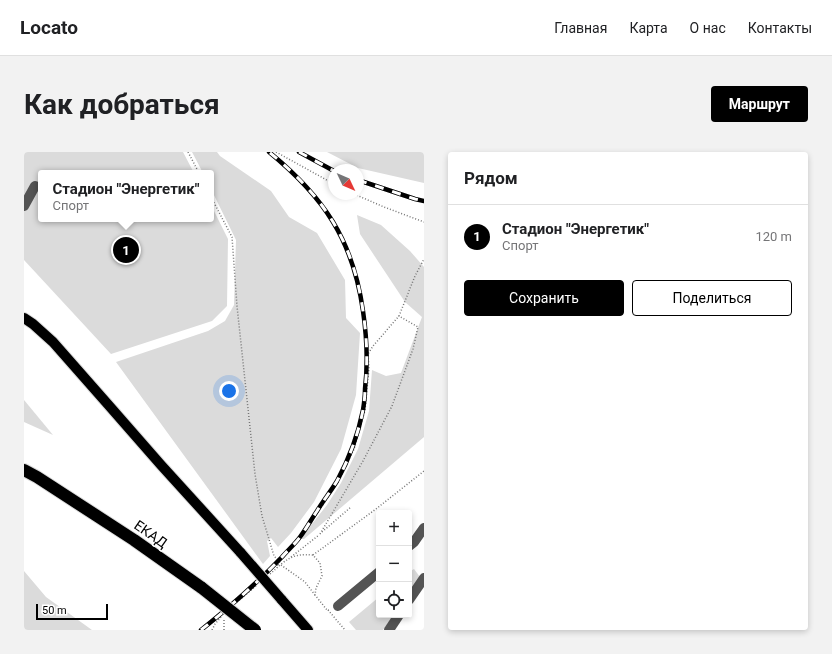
<!DOCTYPE html>
<html lang="ru">
<head>
<meta charset="utf-8">
<style>
  :root { --surface:#fff; --page:#f2f2f2; --text:#202124; --muted:#757577; --line:#e0e0e0; --accent:#000 }
  body { margin:0; font-family:Roboto,sans-serif; background:var(--page); color:var(--text) }
  .controls { position:absolute; right:12px; bottom:12px; display:grid; overflow:hidden; border-radius:4px; box-shadow:0 2px 6px #0003 }
  .controls button { width:36px; height:36px; display:grid; place-items:center; padding:0; border:0; border-bottom:1px solid var(--line); background:var(--surface); color:var(--text); font:20px sans-serif }
  .compass { position:absolute; left:304px; top:12px; width:36px; height:36px; border-radius:50%; background:var(--surface); box-shadow:0 2px 6px #0003; rotate:134deg }
  .scale { position:absolute; left:12px; bottom:10px; width:72px; box-sizing:border-box; padding-left:4px; border:2px solid #000; border-top:0; font-size:11px; line-height:14px; white-space:nowrap; color:#000; -webkit-text-stroke:3px #fff; paint-order:stroke }
  .you { position:absolute; left:205px; top:239px; width:14px; height:14px; margin:-10px; border:3px solid #fff; border-radius:50%; background:#1a73e8; box-shadow:0 0 0 6px #1a73e833 }
  .badge { display:grid; place-items:center; width:26px; height:26px; border-radius:50%; background:var(--accent); color:#fff; font-size:13px; font-weight:700 }
  .pin { position:absolute; translate:-50% -50%; border:2px solid #fff; box-shadow:0 1px 4px #0006 }
  .popup { position:absolute; left:14px; top:18px; width:176px; height:52px; box-sizing:border-box; display:grid; place-content:center; border-radius:4px; background:var(--surface); filter:drop-shadow(0 1px 3px #0005); font-size:13px; white-space:nowrap; color:var(--muted) }
  .popup b { font-size:15px; color:var(--text) }
  .popup::after { content:''; position:absolute; left:50%; top:100%; margin-left:-8px; border:8px solid transparent; border-top-color:var(--surface) }
  .list { margin:0; padding:0; list-style:none }
  h2 { display:flex; justify-content:space-between; align-items:center; height:52px; margin:0; padding:0 16px; font-size:17px }
  h2 small { font-size:13px; font-weight:400; color:var(--muted) }
  .list li { display:grid; grid-template-columns:26px 1fr auto; gap:12px; align-items:center; box-sizing:border-box; height:64px; padding:0 16px; border-top:1px solid var(--line) }
  .list b { display:block; font-size:15px; white-space:nowrap }
  .list p { margin:0; font-size:13px; white-space:nowrap; color:var(--muted) }
  .list em { font-size:13px; font-style:normal; color:var(--muted) }
  .actions { display:flex; gap:8px; padding:12px 16px }
  .actions a { flex:1; padding:9px 0; border:1px solid var(--accent); border-radius:4px; text-align:center; font-size:14px; color:var(--accent) }
  .actions .main { background:var(--accent); color:#fff }
  .icon { flex:none; width:22px; height:22px; fill:none; stroke:currentColor; stroke-width:2; stroke-linecap:round; stroke-linejoin:round }
  .map { position:relative; flex:none; width:400px; height:478px; overflow:hidden; border-radius:4px }
  header { display:flex; align-items:center; gap:24px; box-sizing:border-box; height:56px; padding:0 20px; background:var(--surface); border-bottom:1px solid var(--line) }
  header strong { font-size:19px }
  nav { display:flex; gap:22px; margin-inline-start:auto; font-size:14px }
  .intro { display:flex; align-items:center; justify-content:space-between; box-sizing:border-box; height:96px; padding:0 24px }
  h1 { margin:0; font-size:28px }
  .button { padding:10px 18px; border-radius:4px; background:var(--accent); color:#fff; font-size:14px; font-weight:700 }
  main { display:flex; gap:24px; padding:0 24px }
  aside { flex:1; background:var(--surface); border-radius:4px; box-shadow:0 2px 6px #0003 }
  .map>svg:first-child { display:block }
</style>
</head>
<body>
<header>
<strong>Locato</strong>
<nav><a>Главная</a><a>Карта</a><a>О нас</a><a>Контакты</a></nav>
</header>
<div class="intro"><h1>Как добраться</h1><a class="button">Маршрут</a></div>
<main>
<div class="map">
<svg width="400" height="478" viewBox="0 0 400 478">
  <rect width="100%" height="100%" fill="#fff"/>
  <g fill="#dbdbdb">
    <polygon points="0,0 159,0 170,21 17,21 17,67 187,67 187,53 204,87 203,154 188,169 87,202 0,108"/>
    <polygon points="168,0 193,0 196,4 247,39 265,65 293,81 321,128 322,166 336,181 332,243 317,297 290,350 267,381 254,395 247,386 243,389 246,404 239,412 92,210 184,179 201,169 210,153 212,88 187,37 187,21 179,21"/>
    <polygon points="303,0 400,0 400,31 334,16"/>
    <polygon points="333,63 357,73 386,99 400,115 400,285 280,387 276,387 303,353 317,331 334,297 345,259 348,218 362,224 377,221 398,165 381,150 336,82"/>
    <polygon points="0,248 29,283 0,270"/>
    <polygon points="390,417 396,425 385,441 385,420"/>
    <polygon points="0,419 22,445 68,478 0,478"/>
    <polygon points="355,445 355,463 370,463 359,478 332,478 325,470"/>
  </g>
  <g fill="none" stroke-linecap="round" stroke-linejoin="round">
    <g stroke="#dbdbdb" stroke-width="12">
      <g id="major">
        <polyline points="0,166 9,172 29,190 88,257 137,313 217,401"/>
        <polyline points="257,447 284,478"/>
      </g>
    </g>
    <g stroke="#dbdbdb" stroke-width="14">
      <polyline id="highway" points="0,318 13,325 110,388 178,436"/>
    </g>
    <g stroke="#767676" stroke-width="1.5" stroke-dasharray="1 2" stroke-linecap="butt">
      <polyline points="164,0 175,21"/>
      <polyline points="252,0 310,32"/>
      <polyline points="330,42 360,55 400,70"/>
      <polyline points="187,45 208,85 213,154 231,322 238,364 250,404 254,408 253,416"/>
      <polyline points="298,380 327,355"/>
      <polyline points="296,382 339,309 368,254 389,197 394,175 375,164 391,124 400,107"/>
      <polyline points="289,403 352,357 400,319"/>
      <polyline points="267,405 295,383"/>
      <polyline points="254,413 257,407 276,387 314,330 330,297 341,258 345,216 344,202 349,194 375,164"/>
      <polyline points="257,413 281,430 291,443"/>
      <path d="M 246,422 C 262,408 267,401 289,403 L 296,411 L 298,424 L 292,436 L 291,443 L 303,458 L 305,458"/>
      <polyline points="213,450 233,433"/>
      <polyline points="304,458 321,478"/>
      <polyline points="188,478 191,472 197,465"/>
      <polyline points="200,478 200,468"/>
    </g>
    <g stroke="#545454" stroke-width="10">
      <polyline points="0,54 11,34"/>
      <polyline points="385,394 390,390 400,376"/>
      <polyline points="385,448 400,426"/>
      <polyline points="314,454 355,420"/>
      <polyline points="365,478 375,463"/>
    </g>
    <use href="#major" stroke="#000" stroke-width="10"/>
    <use href="#highway" stroke="#000" stroke-width="12"/>
    <g stroke="#000" stroke-width="4.5">
      <g id="rail">
        <polyline points="275,0 310,19"/>
        <polyline points="334,28 391,47 400,49"/>
        <path d="M 177,478 C 206,455 233,431 258,405 C 264,398 271,392 276,385 C 282,377 287,368 293,359 C 299,349 307,339 313,329 C 325,307 334,283 339,258 C 340,252 341,244 341,237 C 344,211 343,186 339,159 C 329,88 300,45 245,0"/>
      </g>
    </g>
    <use href="#rail" stroke="#fff" stroke-width="3" stroke-dasharray="9" stroke-linecap="butt"/>
    <g stroke="#dbdbdb" stroke-width="12" stroke-linecap="butt">
      <polyline id="major-bridge" points="217,401 257,447"/>
    </g>
    <g stroke="#dbdbdb" stroke-width="14" stroke-linecap="butt">
      <polyline id="highway-bridge" points="178,436 231,478"/>
    </g>
    <use href="#major-bridge" stroke="#000" stroke-width="10"/>
    <use href="#highway-bridge" stroke="#000" stroke-width="12"/>
  </g>
  <g text-anchor="middle" dominant-baseline="central" stroke-width="3" stroke-linejoin="round" paint-order="stroke">
    <g font-size="14" fill="#000" stroke="#fff">
      <text transform="translate(127 382) rotate(35)">ЕКАД</text>
    </g>
  </g>
</svg>
<div class="controls">
<button>+</button>
<button>−</button>
<button><svg class="icon" aria-label="locate" viewBox="0 0 24 24"><circle cx="12" cy="12" r="6"/><path d="M12 2v4M12 18v4M2 12h4M18 12h4"/></svg></button>
</div>
<svg class="compass" viewBox="-18 -18 36 36"><path d="M0-13l5 13h-10z" fill="#e53935"/><path d="M0 13l5-13h-10z" fill="#757577"/></svg>
<div class="scale">50 m</div>
<div class="you"></div>
<div class="pin badge" style="left:102px;top:98px">1</div>
<div class="popup"><b>Стадион &quot;Энергетик&quot;</b>Спорт</div>
</div>
<aside>
<h2>Рядом<small></small></h2>
<ul class="list">
<li><span class="badge">1</span><div><b>Стадион &quot;Энергетик&quot;</b><p>Спорт</p></div><em>120 m</em></li>
</ul>
<div class="actions"><a class="main">Сохранить</a><a>Поделиться</a></div>
</aside>
</main>
</body>
</html>
